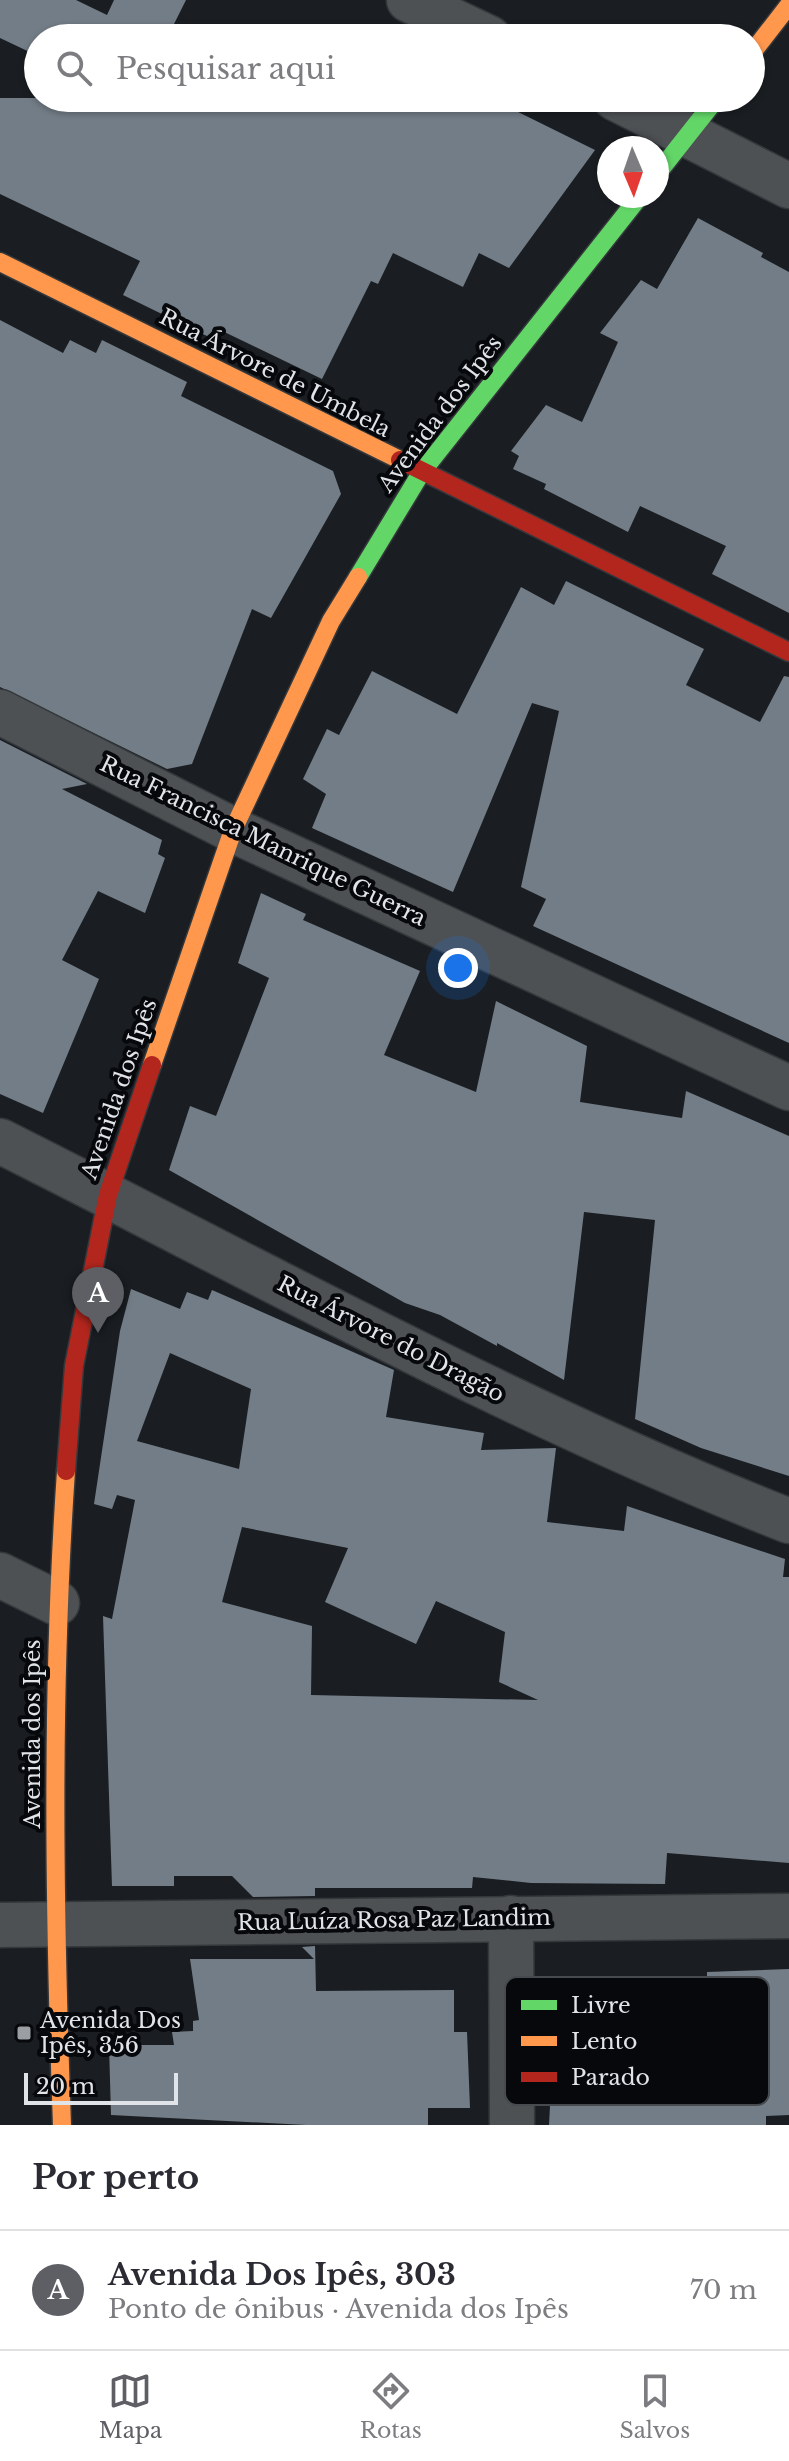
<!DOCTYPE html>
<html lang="pt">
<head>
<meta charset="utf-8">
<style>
  :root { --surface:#fff; --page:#f2f2f3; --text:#2b2b33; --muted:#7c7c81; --line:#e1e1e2; --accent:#5d5f65 }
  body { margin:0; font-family:"Libre Baskerville",serif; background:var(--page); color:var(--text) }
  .compass { position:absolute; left:597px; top:136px; width:72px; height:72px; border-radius:50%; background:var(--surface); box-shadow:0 2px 6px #0004; rotate:178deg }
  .scale { position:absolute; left:24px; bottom:20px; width:154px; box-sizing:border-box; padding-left:8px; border:4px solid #e0e4e9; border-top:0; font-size:22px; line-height:28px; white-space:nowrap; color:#e0e4e9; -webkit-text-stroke:6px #06080b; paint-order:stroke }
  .you { position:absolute; left:458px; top:968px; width:28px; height:28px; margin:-20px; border:6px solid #fff; border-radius:50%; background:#1a73e8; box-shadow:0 0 0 12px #1a73e833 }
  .badge { display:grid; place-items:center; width:52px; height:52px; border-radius:50%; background:var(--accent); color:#fff; font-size:26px; font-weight:700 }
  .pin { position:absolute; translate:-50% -66px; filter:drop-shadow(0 2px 4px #0008) }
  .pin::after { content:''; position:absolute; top:42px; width:28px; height:24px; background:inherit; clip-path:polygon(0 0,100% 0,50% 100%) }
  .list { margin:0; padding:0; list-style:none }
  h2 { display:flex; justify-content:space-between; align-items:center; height:104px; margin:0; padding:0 32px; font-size:34px }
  h2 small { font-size:26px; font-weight:400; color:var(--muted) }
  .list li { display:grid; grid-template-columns:52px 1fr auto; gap:24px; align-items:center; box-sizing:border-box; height:120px; padding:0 32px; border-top:2px solid var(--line) }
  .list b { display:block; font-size:30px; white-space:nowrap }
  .list p { margin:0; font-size:26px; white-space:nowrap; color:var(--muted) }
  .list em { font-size:26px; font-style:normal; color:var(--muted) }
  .icon { flex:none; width:44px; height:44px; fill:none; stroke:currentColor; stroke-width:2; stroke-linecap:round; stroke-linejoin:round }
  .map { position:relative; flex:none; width:789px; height:2125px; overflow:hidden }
  .search { position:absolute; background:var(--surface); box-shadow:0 2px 6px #0004; left:24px; right:24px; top:24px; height:88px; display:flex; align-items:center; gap:20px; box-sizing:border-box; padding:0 28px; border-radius:44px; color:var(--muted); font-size:30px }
  .sheet { height:224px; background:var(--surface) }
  nav { display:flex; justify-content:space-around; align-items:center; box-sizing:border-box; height:112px; border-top:2px solid var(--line); background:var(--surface); font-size:22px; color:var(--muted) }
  nav a { display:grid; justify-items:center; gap:4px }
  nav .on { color:var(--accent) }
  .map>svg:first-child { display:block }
</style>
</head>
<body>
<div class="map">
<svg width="789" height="2125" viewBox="0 0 789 2125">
  <rect width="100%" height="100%" fill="#1a1e22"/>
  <g fill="#737d87" fill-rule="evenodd">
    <polygon points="0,0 76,0 107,15 114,0 186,0 167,38 38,38 38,56 0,38"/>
    <polygon points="0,98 490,98 595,150 509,268 479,253 463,287 393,253 378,284 371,281 322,379 214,327 209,337 123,295 140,261 0,194"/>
    <polygon points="698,218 763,253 761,257 789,272 789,613 712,574 726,546 640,506 628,532 544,489 546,484 513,469 519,456 511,451 546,405 582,422 618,342 600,333 641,280 657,289"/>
    <polygon points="0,320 63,353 70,340 96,353 102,340 187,382 181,396 333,471 341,494 271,618 252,609 192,764 167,769 0,687"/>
    <polygon points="566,581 704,649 686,685 760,722 784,676 789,677 789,1043 533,926 546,899 521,887 559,711 532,703 453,892 312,828 326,794 303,779 327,729 339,735 372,671 457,714 521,587 554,605"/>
    <polygon points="0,740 87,784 62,789 162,840 158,854 165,858 145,913 98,891 62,960 99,979 43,1113 0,1094"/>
    <polygon points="261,893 306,914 303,920 420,971 384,1055 476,1092 496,1001 587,1046 580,1102 682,1118 686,1091 789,1136 789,1476 701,1448 635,1419 655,1220 584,1212 564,1380 497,1343 497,1346 440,1315 405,1303 169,1170 190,1106 216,1116 269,978 238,963"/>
    <path d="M 131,1289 L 180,1309 L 187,1292 L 208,1300 L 212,1290 L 394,1370 L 386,1417 L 484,1433 L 481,1450 L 556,1448 L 547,1522 L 624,1531 L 627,1506 L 785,1559 L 783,1577 L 789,1577 L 789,1863 L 667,1853 L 665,1884 L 531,1883 L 473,1877 L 472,1888 L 315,1888 L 315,1896 L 253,1897 L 232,1876 L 174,1876 L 174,1886 L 112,1886 L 103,1616 L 112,1619 L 135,1500 L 117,1495 L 112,1509 L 94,1504 L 120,1331 ZM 170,1353 L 251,1389 L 239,1469 L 137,1441 ZM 242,1527 L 348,1548 L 325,1602 L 416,1644 L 436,1601 L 505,1632 L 499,1682 L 538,1700 L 311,1695 L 312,1626 L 222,1602 Z"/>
    <polygon points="315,1946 316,1991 454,1990 454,2032 467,2032 470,2108 428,2108 428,2125 306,2125 111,2115 109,2045 174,2045 172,2032 193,2031 193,2021 199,2020 190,1959 314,1959 302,1947"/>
    <polygon points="789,1969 789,2115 766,2116 766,2125 549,2125 553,2050 625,2050 629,2046 629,2010 707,2011 707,1972"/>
  </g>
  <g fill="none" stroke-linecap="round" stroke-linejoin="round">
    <g stroke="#35383b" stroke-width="47">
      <g id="street">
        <polyline points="409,0 489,38"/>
        <polyline points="615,98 789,186"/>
        <polyline points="0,712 233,830 789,1088"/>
        <path d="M 0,1141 C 261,1272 517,1414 789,1521"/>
        <polyline points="0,1575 57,1603"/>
        <polyline points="511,1918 512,2125"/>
        <polyline points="0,1925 789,1916"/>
      </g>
    </g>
    <g stroke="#35383b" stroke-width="21">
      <g id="fast">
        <polyline points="657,174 717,98"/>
        <polyline points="358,577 421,473 640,196"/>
      </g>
    </g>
    <g stroke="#35383b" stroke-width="21">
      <g id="slow">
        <polyline points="751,54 789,5"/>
        <polyline points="0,262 400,460"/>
        <polyline points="152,1065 233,830 331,621 358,577"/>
        <path d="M 62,2125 C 54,1907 51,1689 66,1471"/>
      </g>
    </g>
    <g stroke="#35383b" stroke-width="21">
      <g id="jam">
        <polyline points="400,460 789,652"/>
        <polyline points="66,1471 74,1366 108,1195 152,1065"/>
      </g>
    </g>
    <use href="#street" stroke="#4e5154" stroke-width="44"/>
    <use href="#fast" stroke="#63d668" stroke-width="18"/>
    <use href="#slow" stroke="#ff974d" stroke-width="18"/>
    <use href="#jam" stroke="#b3261e" stroke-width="18"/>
  </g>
  <rect fill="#9b9fa3" stroke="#06080b" stroke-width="3" x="16" y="2025" width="16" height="16" rx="4"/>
  <g text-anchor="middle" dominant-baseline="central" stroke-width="8" stroke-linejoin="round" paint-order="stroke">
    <g font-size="22" fill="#e0e4e9" stroke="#06080b">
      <text transform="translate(275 373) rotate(27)">Rua Árvore de Umbela</text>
      <text transform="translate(440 414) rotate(-53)">Avenida dos Ipês</text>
      <text transform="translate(263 841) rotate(26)">Rua Francisca Manrique Guerra</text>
      <text transform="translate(119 1089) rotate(-71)">Avenida dos Ipês</text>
      <text transform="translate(391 1339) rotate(27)">Rua Árvore do Dragão</text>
      <text transform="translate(32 1734) rotate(-90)">Avenida dos Ipês</text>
      <text transform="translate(394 1920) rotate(-1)">Rua Luíza Rosa Paz Landim</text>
    </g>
    <g font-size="22" fill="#e0e4e9" stroke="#06080b" text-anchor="start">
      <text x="40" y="2020">Avenida Dos<tspan x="40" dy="25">Ipês, 356</tspan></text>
    </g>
  </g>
  <rect x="505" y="1977" width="264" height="128" rx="12" fill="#06080b" stroke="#474a4e" stroke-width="2"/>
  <rect x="521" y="2000" width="36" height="10" fill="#63d668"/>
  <rect x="521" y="2036" width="36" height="10" fill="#ff974d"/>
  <rect x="521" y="2072" width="36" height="10" fill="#b3261e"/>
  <g font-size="22" fill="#e0e4e9">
    <text x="571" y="2013">Livre</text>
    <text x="571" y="2049">Lento</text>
    <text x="571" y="2085">Parado</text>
  </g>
</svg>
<svg class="compass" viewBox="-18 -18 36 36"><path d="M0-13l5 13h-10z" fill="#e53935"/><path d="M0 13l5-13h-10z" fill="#7c7c81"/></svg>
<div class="scale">20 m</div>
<div class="you"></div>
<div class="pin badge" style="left:98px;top:1333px">A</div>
<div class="search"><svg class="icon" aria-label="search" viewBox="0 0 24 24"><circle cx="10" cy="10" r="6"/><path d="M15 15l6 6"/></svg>Pesquisar aqui</div>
</div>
<section class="sheet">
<h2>Por perto<small></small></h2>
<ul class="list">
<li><span class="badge">A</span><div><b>Avenida Dos Ipês, 303</b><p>Ponto de ônibus · Avenida dos Ipês</p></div><em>70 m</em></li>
</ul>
</section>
<nav>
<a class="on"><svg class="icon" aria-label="map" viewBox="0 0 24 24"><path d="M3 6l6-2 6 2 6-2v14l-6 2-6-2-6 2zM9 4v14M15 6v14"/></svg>Mapa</a>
<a><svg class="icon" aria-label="directions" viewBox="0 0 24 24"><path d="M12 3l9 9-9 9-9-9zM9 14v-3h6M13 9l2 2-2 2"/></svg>Rotas</a>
<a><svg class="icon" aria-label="saved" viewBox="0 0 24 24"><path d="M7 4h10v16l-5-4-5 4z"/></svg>Salvos</a>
</nav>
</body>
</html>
